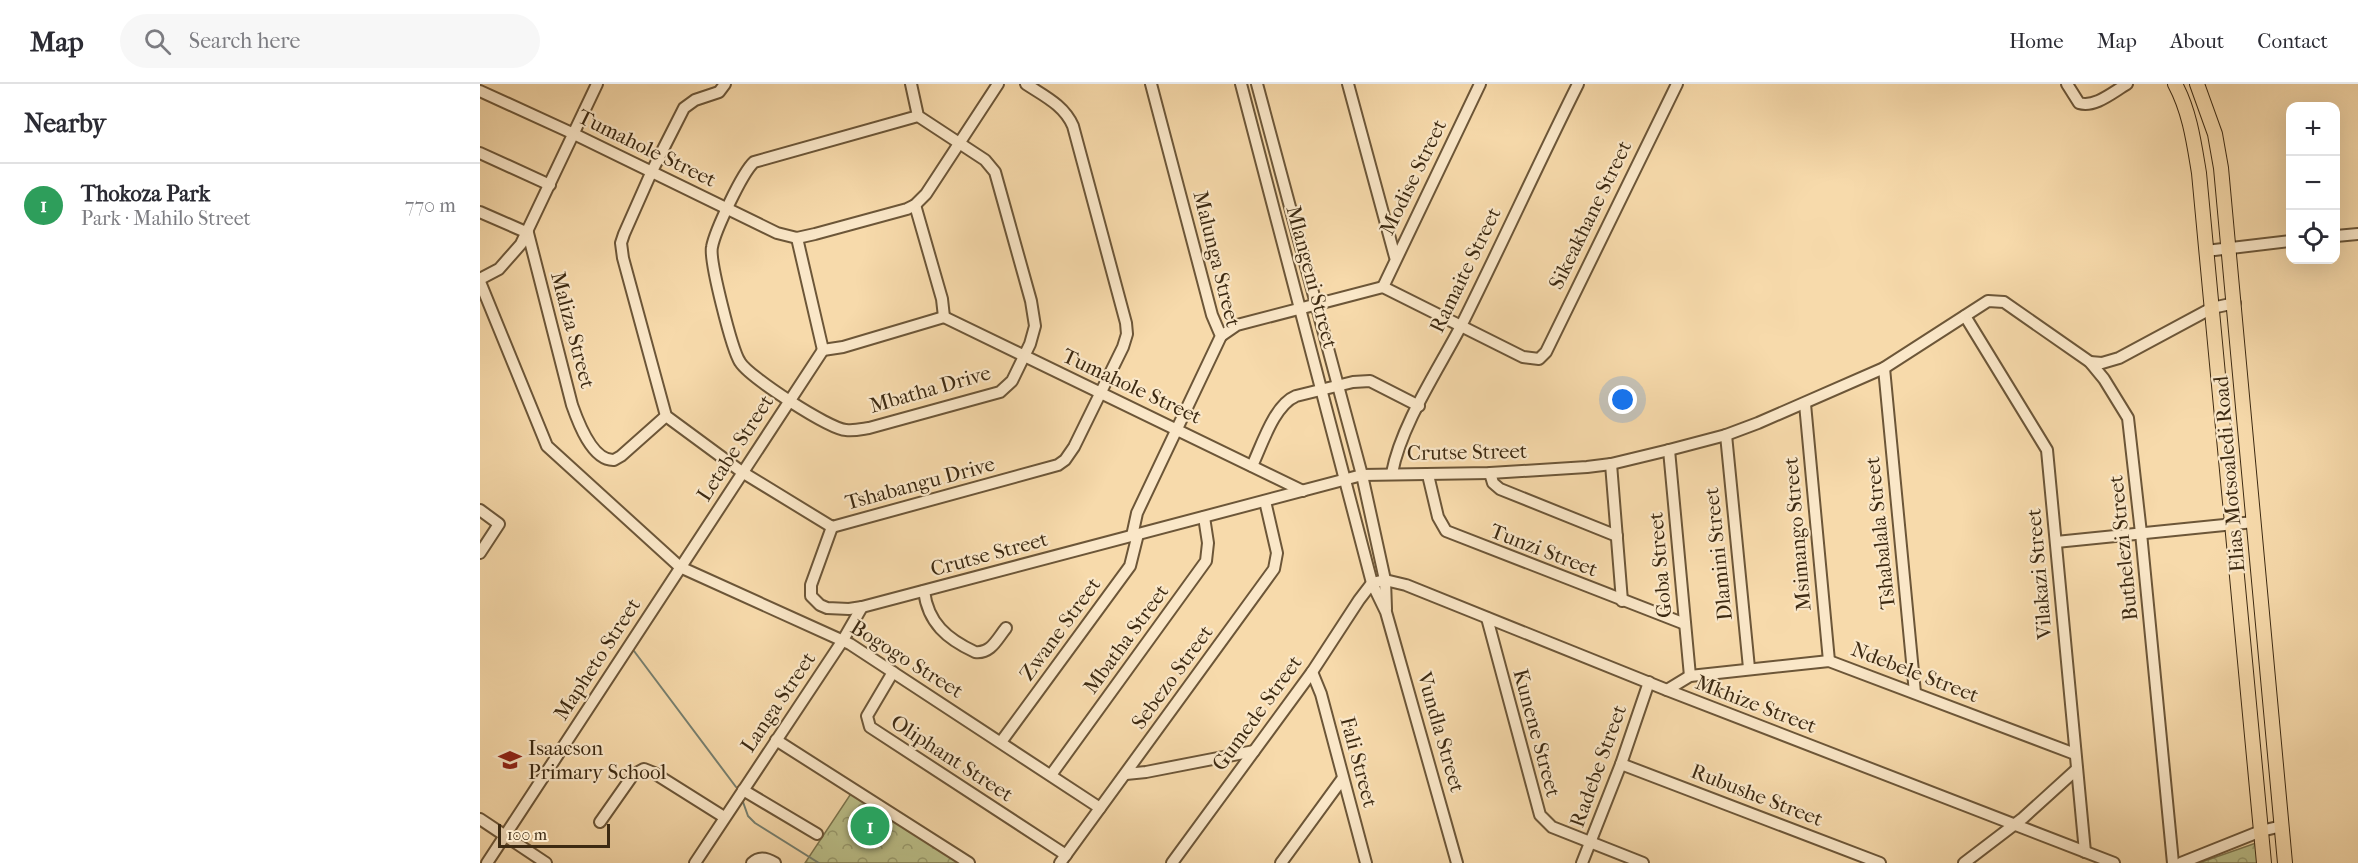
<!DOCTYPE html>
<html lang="en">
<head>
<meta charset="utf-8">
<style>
  :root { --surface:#fff; --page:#f7f7f7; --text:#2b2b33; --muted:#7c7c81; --line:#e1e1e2; --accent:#8f2418 }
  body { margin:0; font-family:"IM FELL French Canon",serif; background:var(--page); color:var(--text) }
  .controls { position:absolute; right:18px; top:18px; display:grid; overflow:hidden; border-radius:12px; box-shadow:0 6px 24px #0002 }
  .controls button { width:54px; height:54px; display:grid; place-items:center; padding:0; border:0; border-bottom:2px solid var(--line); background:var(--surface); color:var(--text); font:30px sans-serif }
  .scale { position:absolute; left:18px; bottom:15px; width:112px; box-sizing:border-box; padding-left:6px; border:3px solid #3d2a12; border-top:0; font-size:16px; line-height:21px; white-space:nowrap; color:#3d2a12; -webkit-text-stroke:4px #fae7c8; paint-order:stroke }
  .you { position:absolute; left:1143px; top:316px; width:21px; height:21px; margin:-15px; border:4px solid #fff; border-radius:50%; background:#1a73e8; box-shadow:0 0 0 9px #1a73e833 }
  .badge { display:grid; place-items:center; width:39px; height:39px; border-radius:50%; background:var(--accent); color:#fff; font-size:20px; font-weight:700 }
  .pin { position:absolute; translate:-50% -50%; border:3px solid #fff; box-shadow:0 2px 6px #0006 }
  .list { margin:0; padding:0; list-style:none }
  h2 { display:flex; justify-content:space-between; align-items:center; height:78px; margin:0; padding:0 24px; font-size:26px }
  h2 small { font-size:20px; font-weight:400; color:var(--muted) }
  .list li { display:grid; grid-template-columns:39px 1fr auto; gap:18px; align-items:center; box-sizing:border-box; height:84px; padding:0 24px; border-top:2px solid var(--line) }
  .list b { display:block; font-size:22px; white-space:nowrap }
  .list p { margin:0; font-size:20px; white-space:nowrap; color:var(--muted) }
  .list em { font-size:20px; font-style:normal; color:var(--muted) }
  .icon { flex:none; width:33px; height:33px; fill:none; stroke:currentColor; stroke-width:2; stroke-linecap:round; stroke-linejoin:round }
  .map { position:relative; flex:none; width:1878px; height:779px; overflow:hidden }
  header { display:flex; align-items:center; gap:36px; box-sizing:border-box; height:84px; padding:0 30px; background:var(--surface); border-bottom:2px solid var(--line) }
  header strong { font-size:28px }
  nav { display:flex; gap:33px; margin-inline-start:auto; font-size:21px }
  .search { width:420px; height:54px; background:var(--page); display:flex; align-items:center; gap:15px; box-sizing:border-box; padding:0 21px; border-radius:33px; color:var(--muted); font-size:22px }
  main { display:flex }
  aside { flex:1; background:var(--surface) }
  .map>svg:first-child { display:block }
</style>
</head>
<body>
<header>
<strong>Map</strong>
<div class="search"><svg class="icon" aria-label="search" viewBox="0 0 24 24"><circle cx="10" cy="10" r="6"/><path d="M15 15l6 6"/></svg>Search here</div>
<nav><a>Home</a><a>Map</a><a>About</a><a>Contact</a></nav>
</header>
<main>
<aside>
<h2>Nearby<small></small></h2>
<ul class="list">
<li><span class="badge" style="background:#2e9e5b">1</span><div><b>Thokoza Park</b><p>Park · Mahilo Street</p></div><em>770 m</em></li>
</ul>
</aside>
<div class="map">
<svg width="1878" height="779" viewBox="0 0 1878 779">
  <defs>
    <pattern id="forest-crowns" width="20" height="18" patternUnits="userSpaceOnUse" patternTransform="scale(1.5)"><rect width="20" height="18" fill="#bbc08a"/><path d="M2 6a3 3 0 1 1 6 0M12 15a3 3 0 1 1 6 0" fill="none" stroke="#999c6f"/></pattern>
  </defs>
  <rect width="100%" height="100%" fill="#f7daab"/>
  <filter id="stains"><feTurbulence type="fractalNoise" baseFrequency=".00333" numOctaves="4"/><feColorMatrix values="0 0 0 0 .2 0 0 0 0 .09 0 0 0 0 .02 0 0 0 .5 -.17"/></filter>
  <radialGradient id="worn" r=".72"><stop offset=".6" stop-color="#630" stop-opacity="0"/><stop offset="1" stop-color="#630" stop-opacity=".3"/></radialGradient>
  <g fill="url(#forest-crowns)" stroke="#7c754e" stroke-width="1.5">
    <polygon points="374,705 487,779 325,779"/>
    <polygon points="1776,759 1778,779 1719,779"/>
  </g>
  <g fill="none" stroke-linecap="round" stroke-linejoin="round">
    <g stroke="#778070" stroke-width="2">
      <polyline points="154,567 256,703"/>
      <polyline points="263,718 268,732 275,739 339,779"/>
    </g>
    <g stroke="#6c5638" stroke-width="14">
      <g id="minor">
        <path d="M 245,0 L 239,8 L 215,16 L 204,24 L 171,89 L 144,150 L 141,159 L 143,174 L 186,332 L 262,388 L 352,443 L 578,381 L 585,376 L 594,363 L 643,263 L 647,250 L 646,239 L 593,42 C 584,21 564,12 546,0"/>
        <path d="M 431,0 L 438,32 L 505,76 L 515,88 L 551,217 L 555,242 L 550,260 L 532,297 L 520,308 L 389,344 C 382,345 374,347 366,346 C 349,345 269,293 260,278 C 252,266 229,176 232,163 C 235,147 262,89 274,78 L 438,32"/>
        <polyline points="761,0 892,499 906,528 977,779"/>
        <polyline points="777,0 882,391 905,496 906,525"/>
        <polyline points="868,0 915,173"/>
        <path d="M 1587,0 L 1599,19 C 1615,24 1633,8 1647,0"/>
        <polyline points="0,7 94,50 297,149 317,154 335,150 427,125 435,121 446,110 518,0"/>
        <polyline points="0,69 70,101"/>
        <polyline points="435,121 462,215 464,233"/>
        <polyline points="0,128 48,149"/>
        <path d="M 48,149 L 92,321 C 98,338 112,377 134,376 L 141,372 L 186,332"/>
        <polyline points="1856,152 1878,150"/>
        <polyline points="317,154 343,266"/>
        <polyline points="1726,167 1810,157"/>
        <polyline points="0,195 19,185 41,160 117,0"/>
        <polyline points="0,198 67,362 200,483 370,560 620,724"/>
        <polyline points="903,203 1000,0"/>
        <polyline points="1485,232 1567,366 1605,768"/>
        <polyline points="464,233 823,407"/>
        <polyline points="741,252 757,241 903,203 1043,273 1059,275 1066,268 1197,0"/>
        <polyline points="343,266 363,263 464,233"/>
        <polyline points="1610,278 1622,279 1639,274 1732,224 1755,219"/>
        <polyline points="1404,284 1435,609"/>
        <polyline points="1325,320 1349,577"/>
        <polyline points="1246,351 1269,584"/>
        <polyline points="1189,366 1210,592"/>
        <polyline points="1131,380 1142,517"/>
        <path d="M 772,382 C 782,361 794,321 816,312 L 873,298 L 890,297 L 939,322"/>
        <path d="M 912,389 C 921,341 958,286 981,242 C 1021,162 1058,80 1098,0"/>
        <polyline points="1010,389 1013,399 1020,405 1137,452"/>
        <polyline points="948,391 958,433 966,447 1205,540"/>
        <polyline points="0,426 19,440 0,469"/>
        <polyline points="352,443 331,501 331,512 340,521 347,524 369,525 382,523 882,391 1010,389 1107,383 1131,380 1189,366 1246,351 1278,339 1404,284 1508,217 1524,218 1610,278 1624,295 1648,334 1661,449 1693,779"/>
        <polyline points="652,452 657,429 741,252 732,231 671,0"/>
        <polyline points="1576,458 1774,438"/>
        <polyline points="892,499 905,496 926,501 1187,606 1634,779"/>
        <path d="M 444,507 C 448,539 467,555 495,568 C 511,570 517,555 526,544"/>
        <polyline points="1007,534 1060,731 1072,743 1163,779"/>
        <polyline points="413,588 387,632 390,643 586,771"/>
        <polyline points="832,588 841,610 886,779"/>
        <polyline points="1187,606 1210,592 1349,577 1595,670"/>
        <polyline points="296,656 489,779"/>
        <polyline points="521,658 650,482 658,450"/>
        <polyline points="1141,680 1400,779"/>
        <polyline points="646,690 666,688 774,667"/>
        <polyline points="571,691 726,477 728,459 724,433"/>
        <polyline points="263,706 337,750"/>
        <polyline points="0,735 66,779"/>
        <polyline points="120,738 153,691 164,685 174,689 244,733"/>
        <polyline points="7,779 343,266"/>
        <polyline points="215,779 363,556 382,523"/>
        <path d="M 272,779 C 279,772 287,774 295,779"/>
        <polyline points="580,779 794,485 797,469 785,417"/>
        <polyline points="692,779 832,588 879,516 892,499"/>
        <polyline points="801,779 863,694"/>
        <polyline points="1102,779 1141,680 1169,598"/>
        <polyline points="1484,779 1543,734 1597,685"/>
        <polyline points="1701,779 1781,747 1802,742"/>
      </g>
    </g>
    <g stroke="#3d2a12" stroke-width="16">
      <g id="major">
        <path d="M 1695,0 C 1710,28 1714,59 1719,89 L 1784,779"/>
        <polyline points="1717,0 1735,50 1741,84 1805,779"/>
      </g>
    </g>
    <use href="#minor" stroke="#fae7c8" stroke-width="10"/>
    <use href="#major" stroke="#f7daab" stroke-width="14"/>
  </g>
  <defs>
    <g id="school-bare" transform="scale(1.8)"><path d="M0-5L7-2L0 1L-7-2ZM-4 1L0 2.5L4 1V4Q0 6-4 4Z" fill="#8f2418" stroke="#fae7c8" stroke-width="2.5" paint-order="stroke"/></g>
  </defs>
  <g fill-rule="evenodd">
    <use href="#school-bare" x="30" y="676"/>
  </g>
  <g text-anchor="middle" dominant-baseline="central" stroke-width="4.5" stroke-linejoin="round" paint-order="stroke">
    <g font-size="21" fill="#3d2a12" stroke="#fae7c8">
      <text transform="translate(167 64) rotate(26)">Tumahole Street</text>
      <text transform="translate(933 93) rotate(-64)">Modise Street</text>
      <text transform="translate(1110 131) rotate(-64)">Sikeakhane Street</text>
      <text transform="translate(737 175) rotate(76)">Malunga Street</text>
      <text transform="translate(985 186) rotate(-64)">Ramaite Street</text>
      <text transform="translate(832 193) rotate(75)">Mlangeni Street</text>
      <text transform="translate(93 246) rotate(75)">Maliza Street</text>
      <text transform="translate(652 302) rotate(25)">Tumahole Street</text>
      <text transform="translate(450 305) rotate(-16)">Mbatha Drive</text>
      <text transform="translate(255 364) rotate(-57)">Letabe Street</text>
      <text transform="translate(987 368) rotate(-1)">Crutse Street</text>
      <text transform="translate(1749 390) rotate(-95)">Elias Motsoaledi Road</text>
      <text transform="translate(440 399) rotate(-15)">Tshabangu Drive</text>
      <text transform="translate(1400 449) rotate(-96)">Tshabalala Street</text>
      <text transform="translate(1317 450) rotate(-95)">Msimango Street</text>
      <text transform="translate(1643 464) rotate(-96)">Buthelezi Street</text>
      <text transform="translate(1064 466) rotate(21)">Tunzi Street</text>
      <text transform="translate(509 470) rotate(-15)">Crutse Street</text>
      <text transform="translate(1238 470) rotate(-96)">Dlamini Street</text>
      <text transform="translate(1180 481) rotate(-95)">Goba Street</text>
      <text transform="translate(1559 490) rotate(-95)">Vilakazi Street</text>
      <text transform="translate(580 545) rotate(-54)">Zwane Street</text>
      <text transform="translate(646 555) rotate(-54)">Mbatha Street</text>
      <text transform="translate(117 575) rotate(-57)">Mapheto Street</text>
      <text transform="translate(427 575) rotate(32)">Bogogo Street</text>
      <text transform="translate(1435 588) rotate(21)">Ndebele Street</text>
      <text transform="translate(692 593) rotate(-54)">Sebezo Street</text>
      <text transform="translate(298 618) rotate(-56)">Langa Street</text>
      <text transform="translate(1276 620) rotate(21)">Mkhize Street</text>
      <text transform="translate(777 629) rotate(-54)">Gumede Street</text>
      <text transform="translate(961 648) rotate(74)">Vundla Street</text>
      <text transform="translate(1057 649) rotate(75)">Kunene Street</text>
      <text transform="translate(472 674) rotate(33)">Oliphant Street</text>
      <text transform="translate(879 678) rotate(75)">Fali Street</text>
      <text transform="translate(1118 682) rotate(-70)">Radebe Street</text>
      <text transform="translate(1277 711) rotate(21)">Rubushe Street</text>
    </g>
    <g font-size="21" fill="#3d2a12" stroke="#fae7c8" text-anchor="start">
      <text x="48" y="664">Isaacson<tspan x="48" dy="24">Primary School</tspan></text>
    </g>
  </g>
  <rect width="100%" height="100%" filter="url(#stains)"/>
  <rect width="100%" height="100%" fill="url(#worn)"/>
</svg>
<div class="controls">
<button>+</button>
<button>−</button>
<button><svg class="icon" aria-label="locate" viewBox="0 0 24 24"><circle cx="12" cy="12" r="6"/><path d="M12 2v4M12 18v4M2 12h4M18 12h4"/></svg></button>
</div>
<div class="scale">100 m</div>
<div class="you"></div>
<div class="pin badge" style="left:390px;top:742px;background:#2e9e5b">1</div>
</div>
</main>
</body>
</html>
